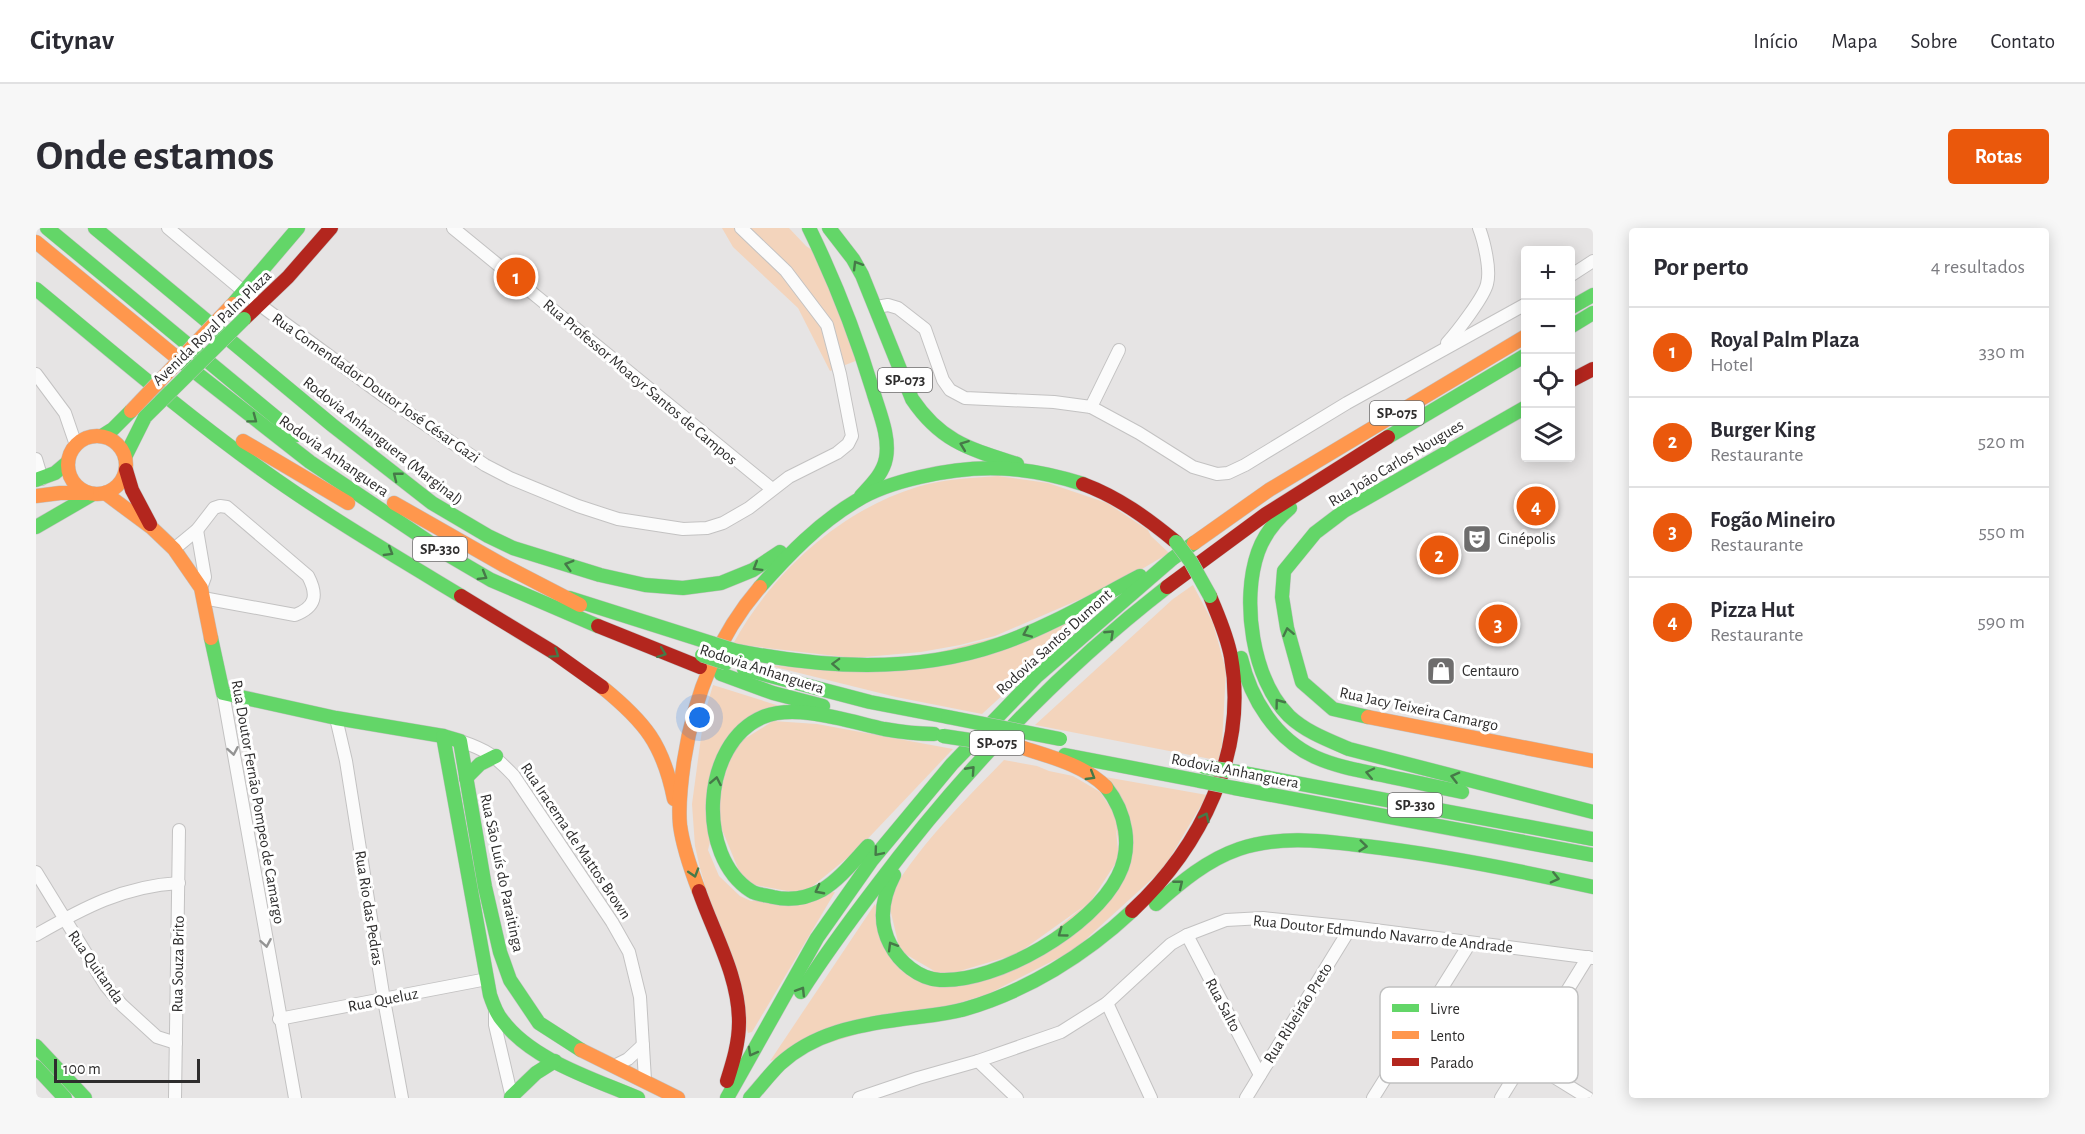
<!DOCTYPE html>
<html lang="pt">
<head>
<meta charset="utf-8">
<style>
  :root { --surface:#fff; --page:#f7f7f7; --text:#2b2b33; --muted:#7c7c81; --line:#e1e1e2; --accent:#ea580c }
  body { margin:0; font-family:"Alegreya Sans",sans-serif; background:var(--page); color:var(--text) }
  .controls { position:absolute; right:18px; top:18px; display:grid; overflow:hidden; border-radius:6px; box-shadow:0 3px 15px #0003 }
  .controls button { width:54px; height:54px; display:grid; place-items:center; padding:0; border:0; border-bottom:2px solid var(--line); background:var(--surface); color:var(--text); font:30px sans-serif }
  .scale { position:absolute; left:18px; bottom:15px; width:146px; box-sizing:border-box; padding-left:6px; border:3px solid #2e2d2d; border-top:0; font-size:16px; line-height:21px; white-space:nowrap; color:#2e2d2d; -webkit-text-stroke:4px #fff; paint-order:stroke }
  .you { position:absolute; left:664px; top:490px; width:21px; height:21px; margin:-15px; border:4px solid #fff; border-radius:50%; background:#1a73e8; box-shadow:0 0 0 9px #1a73e833 }
  .badge { display:grid; place-items:center; width:39px; height:39px; border-radius:50%; background:var(--accent); color:#fff; font-size:20px; font-weight:700 }
  .pin { position:absolute; translate:-50% -50%; border:3px solid #fff; box-shadow:0 2px 6px #0006 }
  .list { margin:0; padding:0; list-style:none }
  h2 { display:flex; justify-content:space-between; align-items:center; height:78px; margin:0; padding:0 24px; font-size:26px }
  h2 small { font-size:20px; font-weight:400; color:var(--muted) }
  .list li { display:grid; grid-template-columns:39px 1fr auto; gap:18px; align-items:center; box-sizing:border-box; height:90px; padding:0 24px; border-top:2px solid var(--line) }
  .list b { display:block; font-size:22px; white-space:nowrap }
  .list p { margin:0; font-size:20px; white-space:nowrap; color:var(--muted) }
  .list em { font-size:20px; font-style:normal; color:var(--muted) }
  .icon { flex:none; width:33px; height:33px; fill:none; stroke:currentColor; stroke-width:2; stroke-linecap:round; stroke-linejoin:round }
  .map { position:relative; flex:none; width:1557px; height:870px; overflow:hidden; border-radius:6px }
  header { display:flex; align-items:center; gap:36px; box-sizing:border-box; height:84px; padding:0 30px; background:var(--surface); border-bottom:2px solid var(--line) }
  header strong { font-size:28px }
  nav { display:flex; gap:33px; margin-inline-start:auto; font-size:21px }
  .intro { display:flex; align-items:center; justify-content:space-between; box-sizing:border-box; height:144px; padding:0 36px }
  h1 { margin:0; font-size:42px }
  .button { padding:15px 27px; border-radius:6px; background:var(--accent); color:#fff; font-size:21px; font-weight:700 }
  main { display:flex; gap:36px; padding:0 36px }
  aside { flex:1; background:var(--surface); border-radius:6px; box-shadow:0 3px 15px #0003 }
  .map>svg:first-child { display:block }
</style>
</head>
<body>
<header>
<strong>Citynav</strong>
<nav><a>Início</a><a>Mapa</a><a>Sobre</a><a>Contato</a></nav>
</header>
<div class="intro"><h1>Onde estamos</h1><a class="button">Rotas</a></div>
<main>
<div class="map">
<svg width="1557" height="870" viewBox="0 0 1557 870">
  <rect width="100%" height="100%" fill="#e6e4e4"/>
  <g fill="#f3d4bc">
    <polygon points="686,0 753,0 770,18 784,27 822,132 794,143 762,80 697,19"/>
    <path d="M 962,248 L 1012,255 L 1071,275 L 1112,302 L 1115,308 L 1133,325 L 1084,354 L 959,408 L 924,417 L 885,424 L 817,430 L 697,416 C 736,345 803,283 881,259 C 907,251 935,250 962,248 Z"/>
    <polygon points="1157,357 1177,395 1190,443 1185,533 999,497 1137,371"/>
    <polygon points="1048,387 1053,388 946,486 860,469 731,437 824,444"/>
    <polygon points="677,457 750,480 702,497 672,622 683,648 704,668 715,673 799,664 716,804 712,805 664,640 659,618 656,576 666,502 665,498"/>
    <polygon points="737,493 781,496 917,521 821,622 767,666 708,655 680,587 697,518"/>
    <path d="M 968,532 L 1001,538 L 1013,543 L 1037,548 L 1064,564 L 1078,585 L 1083,630 L 1055,673 L 981,726 L 907,748 L 864,723 L 852,672 C 876,624 930,571 968,532 Z"/>
    <polygon points="1069,549 1171,567 1128,640 1038,722 952,766 734,833 839,676 865,743 971,742 1089,644"/>
  </g>
  <g fill="none" stroke-linecap="round" stroke-linejoin="round">
    <g stroke="#c3c2c2" stroke-width="14">
      <g id="street">
        <polyline points="132,0 224,77 349,169 449,237 474,250 542,278 582,291 647,301 671,300 687,295 713,280 753,249 801,225 812,216 816,208 804,146 791,97 750,43 705,0"/>
        <polyline points="417,0 736,261"/>
        <polyline points="1534,48 1557,33"/>
        <polyline points="841,79 852,77 862,80 889,101 907,152 914,162 929,170 1018,174 1055,179 1103,205 1157,239 1181,246 1192,245 1209,237 1311,175 1490,76"/>
        <path d="M 1411,115 C 1421,104 1448,69 1451,56 C 1455,42 1448,13 1443,0"/>
        <polyline points="0,146 29,185 40,217"/>
        <polyline points="1055,179 1083,122"/>
        <polyline points="0,231 6,251"/>
        <polyline points="161,302 169,349 165,360"/>
        <path d="M 138,321 L 161,302 L 178,280 L 184,278 L 191,279 L 272,348 C 282,367 280,379 259,387 L 167,370"/>
        <polyline points="187,465 259,870"/>
        <polyline points="300,490 310,533 348,772 366,870"/>
        <path d="M 424,513 C 451,522 459,528 478,548 L 576,694 L 593,724 L 604,769 L 609,852"/>
        <polyline points="0,644 70,758 86,777 121,809 140,815"/>
        <path d="M 0,707 C 47,680 88,658 143,655"/>
        <polyline points="1151,707 1224,847"/>
        <polyline points="1071,775 1115,870"/>
        <polyline points="459,782 459,797 476,870"/>
        <polyline points="243,791 451,751"/>
        <polyline points="1489,831 1552,870"/>
        <polyline points="942,833 981,870"/>
        <polyline points="578,838 592,831 607,817"/>
        <polyline points="139,870 143,602"/>
        <polyline points="823,870 882,850 942,833 1025,804 1071,775 1135,716 1151,707 1190,692 1227,690 1315,699 1557,730"/>
        <polyline points="1210,870 1315,699"/>
        <polyline points="1337,870 1434,715"/>
        <polyline points="1465,870 1552,729"/>
      </g>
    </g>
    <g stroke="#c3c2c2" stroke-width="15">
      <g id="fast">
        <polyline points="11,0 261,207"/>
        <polyline points="59,0 296,197 396,275 452,308 477,320 564,347 609,357 647,360 685,355 717,342 744,324"/>
        <path d="M 773,0 C 799,53 820,107 837,163 C 843,184 854,208 850,230 C 847,246 835,257 825,268"/>
        <path d="M 793,0 L 817,31 L 826,47 L 876,171 C 905,214 934,221 981,236"/>
        <path d="M 0,61 C 74,122 147,185 225,241 C 289,287 357,327 425,368"/>
        <polyline points="197,76 262,0"/>
        <polyline points="1534,80 1557,67"/>
        <polyline points="1534,99 1557,85"/>
        <polyline points="140,129 274,234 414,328 455,352 562,398"/>
        <polyline points="66,208 77,201 95,183"/>
        <polyline points="1352,209 1490,127"/>
        <polyline points="89,229 109,189"/>
        <polyline points="0,252 19,245 32,234"/>
        <path d="M 1254,280 C 1240,292 1228,307 1222,324 C 1205,372 1216,451 1253,488 C 1270,504 1292,512 1313,521 L 1557,584"/>
        <polyline points="0,299 57,266"/>
        <path d="M 724,359 C 752,327 783,295 820,273 C 839,261 862,254 884,249 C 943,235 990,238 1047,256"/>
        <polyline points="533,370 675,415"/>
        <polyline points="175,410 187,465 300,490 407,508 424,513 449,659 464,724 474,752 503,795 545,822"/>
        <path d="M 697,422 C 785,440 878,446 964,416 C 1013,399 1058,372 1104,348"/>
        <path d="M 1205,430 C 1215,472 1240,511 1279,529 C 1301,539 1326,543 1350,548 C 1375,553 1401,559 1426,564"/>
        <polyline points="708,441 834,474 912,489"/>
        <polyline points="685,446 737,465 787,478"/>
        <polyline points="1332,489 1297,481 1266,454 1251,400 1246,369 1248,343 1279,305 1308,283 1490,179"/>
        <path d="M 407,508 L 454,767 C 457,776 460,785 466,792 C 495,832 558,851 602,870"/>
        <polyline points="1029,527 1164,553"/>
        <polyline points="1202,544 1557,611"/>
        <polyline points="430,550 444,536 460,528"/>
        <polyline points="1198,560 1557,627"/>
        <path d="M 832,618 C 818,633 804,651 786,662 C 771,670 754,673 737,669 C 730,667 721,667 715,663 C 660,628 665,515 727,489 C 760,475 815,494 848,501 C 865,504 881,506 898,506"/>
        <path d="M 858,647 C 846,670 842,693 854,716 C 863,734 883,751 904,752 C 961,755 1057,699 1082,648 C 1097,619 1090,584 1070,559"/>
        <path d="M 1120,676 C 1145,654 1171,632 1203,621 C 1244,607 1287,613 1329,618 C 1406,627 1481,642 1557,659"/>
        <path d="M 765,764 C 788,728 813,694 839,660 C 923,548 1020,445 1131,359"/>
        <polyline points="0,818 49,870"/>
        <polyline points="0,839 29,870"/>
        <polyline points="475,869 500,845 519,833"/>
        <polyline points="691,870 781,710 836,632 916,536 1001,448 1136,331 1158,315"/>
        <path d="M 714,870 C 724,859 733,847 744,836 C 778,805 821,797 866,791 C 887,788 908,787 929,781 C 991,763 1049,727 1096,683"/>
      </g>
    </g>
    <g stroke="#c3c2c2" stroke-width="15">
      <g id="slow">
        <polyline points="0,14 140,129"/>
        <circle cx="61" cy="237" r="29"/>
        <polyline points="207,213 312,275"/>
        <polyline points="69,265 116,300 138,321 165,360 175,410"/>
        <polyline points="0,268 24,265 51,265"/>
        <polyline points="358,275 467,337 544,377"/>
        <polyline points="1158,315 1233,262 1490,108"/>
        <path d="M 566,459 C 609,494 627,516 638,571"/>
        <polyline points="1332,489 1557,533"/>
        <path d="M 981,518 C 1011,528 1047,536 1070,559"/>
        <path d="M 663,663 C 655,642 647,620 644,597 C 642,576 645,554 648,533 C 658,467 681,409 724,359"/>
        <polyline points="545,822 642,870"/>
      </g>
    </g>
    <g stroke="#c3c2c2" stroke-width="15">
      <g id="jam">
        <polyline points="208,91 252,49 295,0"/>
        <polyline points="1534,153 1557,141"/>
        <polyline points="90,242 96,262 114,296"/>
        <path d="M 1047,256 C 1082,269 1111,290 1140,314"/>
        <polyline points="1131,359 1230,286 1352,209"/>
        <polyline points="425,368 517,424 566,459"/>
        <polyline points="562,398 664,439"/>
        <path d="M 663,663 C 678,706 703,748 703,794 C 703,815 697,834 691,853"/>
        <path d="M 1096,683 C 1165,619 1212,524 1195,429 C 1191,407 1182,388 1174,368"/>
      </g>
    </g>
    <use href="#street" stroke="#fbfbfb" stroke-width="12"/>
    <use href="#fast" stroke="#63d668" stroke-width="14"/>
    <use href="#slow" stroke="#ff974d" stroke-width="14"/>
    <use href="#jam" stroke="#b3261e" stroke-width="14"/>
    <g stroke="#c3c2c2" stroke-width="15" stroke-linecap="butt">
      <g id="fast-bridge">
        <polyline points="109,189 208,91"/>
        <polyline points="1140,314 1155,334 1174,368"/>
        <polyline points="675,415 697,422"/>
        <polyline points="666,427 690,435"/>
        <polyline points="912,489 1024,511"/>
        <polyline points="907,508 974,518"/>
        <polyline points="1168,539 1202,544"/>
        <polyline points="1164,553 1198,560"/>
      </g>
    </g>
    <g stroke="#c3c2c2" stroke-width="15" stroke-linecap="butt">
      <polyline id="slow-bridge" points="95,183 197,76"/>
    </g>
    <use href="#fast-bridge" stroke="#63d668" stroke-width="14"/>
    <use href="#slow-bridge" stroke="#ff974d" stroke-width="14"/>
  </g>
  <defs><path id="oneway-chevron" d="M-2-3.5L2.5 0L-2 3.5" fill="none" stroke-width="1.6" stroke-linecap="round" stroke-linejoin="round" transform="scale(1.5)"/></defs>
  <g stroke="#467948">
    <use href="#oneway-chevron" transform="translate(821 37) rotate(-121)"/>
    <use href="#oneway-chevron" transform="translate(217 191) rotate(37)"/>
    <use href="#oneway-chevron" transform="translate(928 217) rotate(-159)"/>
    <use href="#oneway-chevron" transform="translate(361 248) rotate(-142)"/>
    <use href="#oneway-chevron" transform="translate(353 324) rotate(31)"/>
    <use href="#oneway-chevron" transform="translate(533 337) rotate(-164)"/>
    <use href="#oneway-chevron" transform="translate(721 339) rotate(149)"/>
    <use href="#oneway-chevron" transform="translate(447 348) rotate(30)"/>
    <use href="#oneway-chevron" transform="translate(1252 404) rotate(-102)"/>
    <use href="#oneway-chevron" transform="translate(991 405) rotate(157)"/>
    <use href="#oneway-chevron" transform="translate(1074 406) rotate(-43)"/>
    <use href="#oneway-chevron" transform="translate(626 425) rotate(21)"/>
    <use href="#oneway-chevron" transform="translate(519 426) rotate(35)"/>
    <use href="#oneway-chevron" transform="translate(800 436) rotate(-178)"/>
    <use href="#oneway-chevron" transform="translate(1243 475) rotate(-127)"/>
    <use href="#oneway-chevron" transform="translate(935 542) rotate(-48)"/>
    <use href="#oneway-chevron" transform="translate(1334 545) rotate(-168)"/>
    <use href="#oneway-chevron" transform="translate(1055 548) rotate(31)"/>
    <use href="#oneway-chevron" transform="translate(1419 549) rotate(-166)"/>
    <use href="#oneway-chevron" transform="translate(680 553) rotate(-79)"/>
    <use href="#oneway-chevron" transform="translate(1169 589) rotate(-64)"/>
    <use href="#oneway-chevron" transform="translate(1327 618) rotate(6)"/>
    <use href="#oneway-chevron" transform="translate(842 624) rotate(130)"/>
    <use href="#oneway-chevron" transform="translate(658 645) rotate(73)"/>
    <use href="#oneway-chevron" transform="translate(1519 650) rotate(13)"/>
    <use href="#oneway-chevron" transform="translate(1143 656) rotate(-39)"/>
    <use href="#oneway-chevron" transform="translate(783 662) rotate(152)"/>
    <use href="#oneway-chevron" transform="translate(1026 705) rotate(144)"/>
    <use href="#oneway-chevron" transform="translate(856 718) rotate(-121)"/>
    <use href="#oneway-chevron" transform="translate(765 763) rotate(-58)"/>
    <use href="#oneway-chevron" transform="translate(716 824) rotate(119)"/>
  </g>
  <g stroke="#949494">
    <use href="#oneway-chevron" transform="translate(197 523) rotate(80)"/>
    <use href="#oneway-chevron" transform="translate(230 715) rotate(80)"/>
  </g>
  <defs>
    <g id="theatre-square" transform="scale(1.5)"><rect x="-9" y="-9" width="18" height="18" rx="4" fill="#6e6d6d" stroke="#fff"/><path d="M-5-5.5Q0-4 5-5.5V0Q5 5 0 6Q-5 5-5 0ZM-3.3-2.5H-1v1.5H-3.3ZM1-2.5H3.3v1.5H1ZM-2.8 1Q0 5.5 2.8 1Z" fill="#fff"/></g>
    <g id="shop-square" transform="scale(1.5)"><rect x="-9" y="-9" width="18" height="18" rx="4" fill="#6e6d6d" stroke="#fff"/><path d="M-5-2.5h2.3a2.7 3.5 0 0 1 5.4 0H5L5.5 6h-11ZM-1.5-2.5h3a1.5 2.3 0 0 0-3 0Z" fill="#fff"/></g>
  </defs>
  <g fill-rule="evenodd">
    <use href="#theatre-square" x="1441" y="311"/>
    <use href="#shop-square" x="1405" y="443"/>
  </g>
  <g text-anchor="middle" dominant-baseline="central" stroke-width="6" stroke-linejoin="round" paint-order="stroke">
    <g fill="#fff" stroke="#6d6c6c" stroke-width="1.5">
      <rect x="842" y="140" width="54" height="24" rx="4.5"/>
      <rect x="1334" y="173" width="54" height="24" rx="4.5"/>
      <rect x="377" y="309" width="54" height="24" rx="4.5"/>
      <rect x="934" y="503" width="54" height="24" rx="4.5"/>
      <rect x="1352" y="565" width="54" height="24" rx="4.5"/>
    </g>
    <g font-size="15" font-weight="bold" fill="#2e2d2d">
      <text x="869" y="152">SP-073</text>
      <text x="1361" y="185">SP-075</text>
      <text x="404" y="321">SP-330</text>
      <text x="961" y="515">SP-075</text>
      <text x="1379" y="577">SP-330</text>
    </g>
    <g font-size="16" fill="#2e2d2d" stroke="#fff">
      <text transform="translate(176 100) rotate(-44)">Avenida Royal Palm Plaza</text>
      <text transform="translate(604 154) rotate(40)">Rua Professor Moacyr Santos de Campos</text>
      <text transform="translate(340 160) rotate(35)">Rua Comendador Doutor José César Gazi</text>
      <text transform="translate(347 213) rotate(38)">Rodovia Anhanguera (Marginal)</text>
      <text transform="translate(298 228) rotate(35)">Rodovia Anhanguera</text>
      <text transform="translate(1360 235) rotate(-31)">Rua João Carlos Nougues</text>
      <text transform="translate(1018 414) rotate(-42)">Rodovia Santos Dumont</text>
      <text transform="translate(726 441) rotate(18)">Rodovia Anhanguera</text>
      <text transform="translate(1383 481) rotate(12)">Rua Jacy Teixeira Camargo</text>
      <text transform="translate(1199 543) rotate(11)">Rodovia Anhanguera</text>
      <text transform="translate(222 574) rotate(80)">Rua Doutor Fernão Pompeo de Camargo</text>
      <text transform="translate(540 613) rotate(56)">Rua Iracema de Mattos Brown</text>
      <text transform="translate(466 645) rotate(78)">Rua São Luís do Paraitinga</text>
      <text transform="translate(333 680) rotate(81)">Rua Rio das Pedras</text>
      <text transform="translate(1347 706) rotate(6)">Rua Doutor Edmundo Navarro de Andrade</text>
      <text transform="translate(142 736) rotate(-89)">Rua Souza Brito</text>
      <text transform="translate(60 739) rotate(55)">Rua Quitanda</text>
      <text transform="translate(347 772) rotate(-11)">Rua Queluz</text>
      <text transform="translate(1187 777) rotate(62)">Rua Salto</text>
      <text transform="translate(1262 785) rotate(-58)">Rua Ribeirão Preto</text>
    </g>
    <g font-size="16" fill="#2e2d2d" stroke="#fff" text-anchor="start">
      <text x="1462" y="311">Cinépolis</text>
      <text x="1426" y="443">Centauro</text>
    </g>
  </g>
  <rect x="1344" y="759" width="198" height="96" rx="9" fill="#fff" stroke="#c0c0c0" stroke-width="1.5"/>
  <rect x="1356" y="776" width="27" height="8" fill="#63d668"/>
  <rect x="1356" y="803" width="27" height="8" fill="#ff974d"/>
  <rect x="1356" y="830" width="27" height="8" fill="#b3261e"/>
  <g font-size="16" fill="#2e2d2d">
    <text x="1394" y="786">Livre</text>
    <text x="1394" y="813">Lento</text>
    <text x="1394" y="840">Parado</text>
  </g>
</svg>
<div class="controls">
<button>+</button>
<button>−</button>
<button><svg class="icon" aria-label="locate" viewBox="0 0 24 24"><circle cx="12" cy="12" r="6"/><path d="M12 2v4M12 18v4M2 12h4M18 12h4"/></svg></button>
<button><svg class="icon" aria-label="layers" viewBox="0 0 24 24"><path d="M12 4l9 5-9 5-9-5zM3 14l9 5 9-5"/></svg></button>
</div>
<div class="scale">100 m</div>
<div class="you"></div>
<div class="pin badge" style="left:480px;top:49px">1</div>
<div class="pin badge" style="left:1403px;top:327px">2</div>
<div class="pin badge" style="left:1462px;top:396px">3</div>
<div class="pin badge" style="left:1500px;top:278px">4</div>
</div>
<aside>
<h2>Por perto<small>4 resultados</small></h2>
<ul class="list">
<li><span class="badge">1</span><div><b>Royal Palm Plaza</b><p>Hotel</p></div><em>330 m</em></li>
<li><span class="badge">2</span><div><b>Burger King</b><p>Restaurante</p></div><em>520 m</em></li>
<li><span class="badge">3</span><div><b>Fogão Mineiro</b><p>Restaurante</p></div><em>550 m</em></li>
<li><span class="badge">4</span><div><b>Pizza Hut</b><p>Restaurante</p></div><em>590 m</em></li>
</ul>
</aside>
</main>
</body>
</html>
